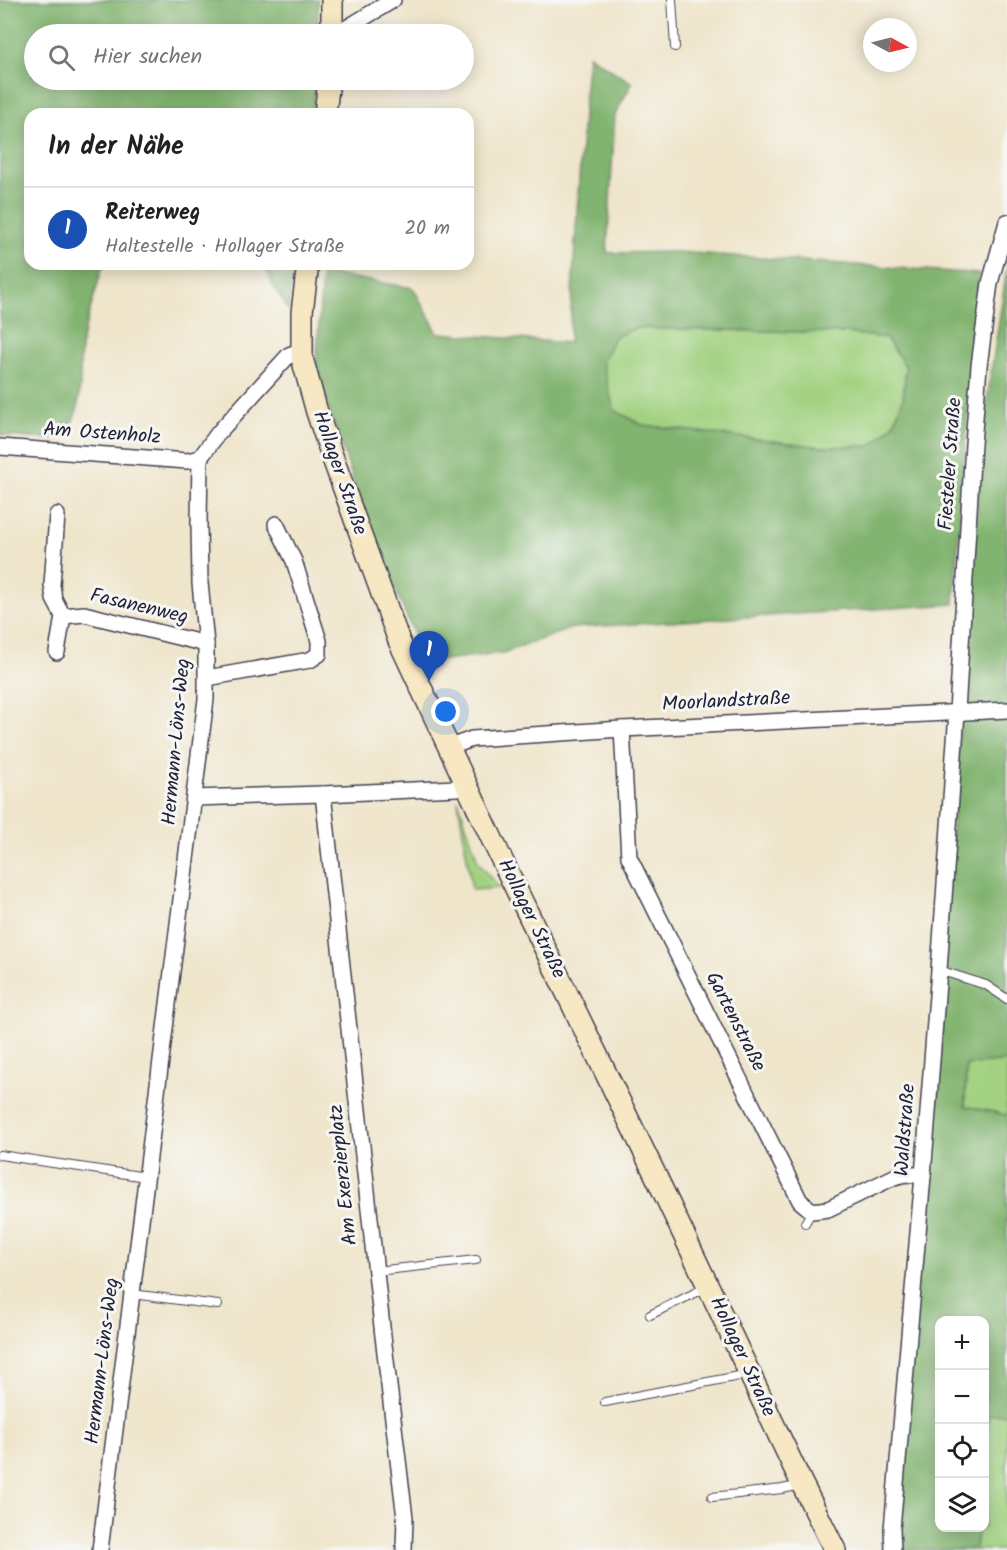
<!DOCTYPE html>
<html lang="de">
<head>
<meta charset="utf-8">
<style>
  :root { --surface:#fff; --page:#f2f2f2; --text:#202124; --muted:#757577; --line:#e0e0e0; --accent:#c8321e }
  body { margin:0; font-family:Kalam,sans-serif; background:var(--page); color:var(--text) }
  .controls { position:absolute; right:18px; bottom:18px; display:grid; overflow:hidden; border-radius:12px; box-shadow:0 3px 15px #0003 }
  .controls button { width:54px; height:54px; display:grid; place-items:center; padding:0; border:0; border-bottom:2px solid var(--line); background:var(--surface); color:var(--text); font:30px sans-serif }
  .compass { position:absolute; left:863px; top:18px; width:54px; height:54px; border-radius:50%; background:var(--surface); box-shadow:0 3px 15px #0003; rotate:97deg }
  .you { position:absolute; left:446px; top:712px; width:21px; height:21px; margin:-15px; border:4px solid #fff; border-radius:50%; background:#1a73e8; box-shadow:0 0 0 9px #1a73e833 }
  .badge { display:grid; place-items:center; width:39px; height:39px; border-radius:50%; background:var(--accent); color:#fff; font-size:20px; font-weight:700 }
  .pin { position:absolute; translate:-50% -50px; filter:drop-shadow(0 2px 3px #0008) }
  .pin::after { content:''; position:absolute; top:32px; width:21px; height:18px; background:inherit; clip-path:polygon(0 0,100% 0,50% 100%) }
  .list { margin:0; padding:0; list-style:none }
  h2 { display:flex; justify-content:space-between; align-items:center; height:78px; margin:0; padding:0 24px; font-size:26px }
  h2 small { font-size:20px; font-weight:400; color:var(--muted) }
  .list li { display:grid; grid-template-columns:39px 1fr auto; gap:18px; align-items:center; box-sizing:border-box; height:84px; padding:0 24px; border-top:2px solid var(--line) }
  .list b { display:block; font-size:22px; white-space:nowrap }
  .list p { margin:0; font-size:20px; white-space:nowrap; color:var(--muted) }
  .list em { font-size:20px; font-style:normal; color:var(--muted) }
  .icon { flex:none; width:33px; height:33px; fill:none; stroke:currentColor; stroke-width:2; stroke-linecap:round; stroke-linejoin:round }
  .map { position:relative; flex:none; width:1007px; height:1550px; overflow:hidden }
  .search { position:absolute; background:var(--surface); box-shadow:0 3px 15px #0003; left:24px; top:24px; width:450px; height:66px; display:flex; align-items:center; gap:15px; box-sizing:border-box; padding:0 21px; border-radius:33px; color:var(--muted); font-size:22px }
  .panel { position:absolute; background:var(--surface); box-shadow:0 3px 15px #0003; left:24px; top:108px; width:450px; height:162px; border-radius:18px }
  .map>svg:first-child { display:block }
</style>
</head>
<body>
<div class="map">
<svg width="1007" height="1550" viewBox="0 0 1007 1550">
  <rect width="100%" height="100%" fill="#f6f6f2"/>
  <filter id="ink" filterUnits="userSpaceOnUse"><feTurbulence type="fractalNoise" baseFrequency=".0167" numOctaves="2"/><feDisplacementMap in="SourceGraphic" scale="12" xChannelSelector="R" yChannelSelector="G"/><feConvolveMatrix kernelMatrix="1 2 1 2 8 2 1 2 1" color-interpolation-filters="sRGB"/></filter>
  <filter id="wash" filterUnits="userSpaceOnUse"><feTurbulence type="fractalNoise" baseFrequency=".008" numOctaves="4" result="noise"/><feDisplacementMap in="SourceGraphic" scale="24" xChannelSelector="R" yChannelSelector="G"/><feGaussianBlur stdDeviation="1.35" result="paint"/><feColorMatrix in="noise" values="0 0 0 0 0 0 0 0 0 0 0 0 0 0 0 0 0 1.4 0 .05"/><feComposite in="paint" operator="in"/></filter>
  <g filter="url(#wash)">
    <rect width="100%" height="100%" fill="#efe5cb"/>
    <g fill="#a2d281" stroke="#627a5e" stroke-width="1.5">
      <polygon points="636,328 847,333 886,338 906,367 903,399 893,425 871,446 822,447 642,425 614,410 602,363 614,337"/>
      <polygon points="458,800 478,862 499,888 472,890"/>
      <polygon points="1007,1061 1007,1115 965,1106 966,1065"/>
      <polygon points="989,1413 1007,1414 1007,1550 975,1550 977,1528 984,1528 984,1454"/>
    </g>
    <g fill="#81b46f" stroke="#526b55" stroke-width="1.5" fill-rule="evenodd">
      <path d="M 0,0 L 318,0 L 318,34 L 34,34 L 34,80 L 316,80 L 312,114 L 30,114 L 30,264 L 103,264 C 97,289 88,314 82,340 C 76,369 90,423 55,437 C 47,441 11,436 0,435 Z"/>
      <path d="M 588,55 L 632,83 L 615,115 L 607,253 L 679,252 L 979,274 L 965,445 L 954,604 L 572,628 L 503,653 L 426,662 L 373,537 L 316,371 L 322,273 L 413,288 L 438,333 L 569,343 L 584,99 ZM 636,328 L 847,333 L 886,338 L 906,367 L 903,399 L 893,425 L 871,446 L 822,447 L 642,425 L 614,410 L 602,363 L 614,337 Z"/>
      <polygon points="264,264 294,264 288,310 274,287"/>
      <polygon points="1007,268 1007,1061 966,1065 965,1106 1007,1115 1007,1414 989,1414 985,1454 984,1320 940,1320 940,1528 977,1528 975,1550 893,1550 970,604 982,433"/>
    </g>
  </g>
  <g filter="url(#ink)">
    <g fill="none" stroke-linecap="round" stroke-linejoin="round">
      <g stroke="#413f51" stroke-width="10">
        <g id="lane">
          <polyline points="672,0 675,47"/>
          <polyline points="939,970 986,985 1007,999"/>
          <polyline points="0,1155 146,1177"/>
          <polyline points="805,1223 812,1211"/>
          <polyline points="376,1271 476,1260"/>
          <polyline points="132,1294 218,1305"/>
          <polyline points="650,1315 707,1287"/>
          <polyline points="605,1402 739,1376 748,1373"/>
          <polyline points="712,1497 782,1489 792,1487 800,1483"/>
        </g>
      </g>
      <g stroke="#413f51" stroke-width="18">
        <g id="street">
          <polyline points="337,34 393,0"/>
          <polyline points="0,447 187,461 200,458"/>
          <polyline points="57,515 52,585 54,599 63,616"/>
          <polyline points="57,652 63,616 84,614 206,644"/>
          <polyline points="207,678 310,660 319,654 319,641 294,561 276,524"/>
          <polyline points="622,729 629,857 800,1201 812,1211 828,1209 894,1177 906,1174 923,1176"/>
          <polyline points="450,747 472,739 622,729 1007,710"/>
          <polyline points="323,794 383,1336 405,1518 404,1550"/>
          <polyline points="194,798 323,794 457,788 466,784"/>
          <polyline points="100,1550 206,699 206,644 200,583 199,523 200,458 219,432 289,355 302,350"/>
          <polyline points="893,1550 892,1529 923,1176 939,970 957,712 973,444 979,366 990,283 1007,222"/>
        </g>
      </g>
      <g stroke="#413f51" stroke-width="24">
        <g id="secondary">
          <polyline points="332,0 332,34"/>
          <polyline points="325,114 329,80"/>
          <polyline points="308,264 302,312 302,358 317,412 331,453 399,641 500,856 654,1172 801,1482 835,1550"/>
        </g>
      </g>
      <use href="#lane" stroke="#fff" stroke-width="8"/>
      <use href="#street" stroke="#fff" stroke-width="15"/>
      <use href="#secondary" stroke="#f7e8c3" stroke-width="21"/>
    </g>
  </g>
  <g text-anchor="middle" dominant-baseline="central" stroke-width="6" stroke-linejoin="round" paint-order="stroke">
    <g font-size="20" fill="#22223b" stroke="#f6f6f2">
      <text transform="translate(102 434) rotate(4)">Am Ostenholz</text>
      <text transform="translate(951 464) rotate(-86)">Fiesteler Straße</text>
      <text transform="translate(339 473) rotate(71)">Hollager Straße</text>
      <text transform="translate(139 607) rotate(13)">Fasanenweg</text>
      <text transform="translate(726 702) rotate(-3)">Moorlandstraße</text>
      <text transform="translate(177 742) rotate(-85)">Hermann-Löns-Weg</text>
      <text transform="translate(531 919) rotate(64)">Hollager Straße</text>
      <text transform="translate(735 1022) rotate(63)">Gartenstraße</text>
      <text transform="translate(906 1130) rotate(-86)">Waldstraße</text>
      <text transform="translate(344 1175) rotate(-96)">Am Exerzierplatz</text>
      <text transform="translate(742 1357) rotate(65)">Hollager Straße</text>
      <text transform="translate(103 1361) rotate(-83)">Hermann-Löns-Weg</text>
    </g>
  </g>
</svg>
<div class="controls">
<button>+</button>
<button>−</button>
<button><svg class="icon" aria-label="locate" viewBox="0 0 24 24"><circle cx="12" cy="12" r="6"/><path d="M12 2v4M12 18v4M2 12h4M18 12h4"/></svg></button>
<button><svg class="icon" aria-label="layers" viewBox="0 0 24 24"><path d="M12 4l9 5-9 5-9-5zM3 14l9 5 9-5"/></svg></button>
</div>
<svg class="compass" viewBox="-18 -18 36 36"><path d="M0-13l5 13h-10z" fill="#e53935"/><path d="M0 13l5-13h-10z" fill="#757577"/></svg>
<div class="you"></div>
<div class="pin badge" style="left:429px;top:681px;background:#1a4fb4">1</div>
<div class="search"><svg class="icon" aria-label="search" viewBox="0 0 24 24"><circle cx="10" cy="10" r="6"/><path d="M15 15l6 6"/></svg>Hier suchen</div>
<section class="panel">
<h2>In der Nähe<small></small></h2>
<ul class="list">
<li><span class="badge" style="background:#1a4fb4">1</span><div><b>Reiterweg</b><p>Haltestelle · Hollager Straße</p></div><em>20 m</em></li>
</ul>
</section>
</div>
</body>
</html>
